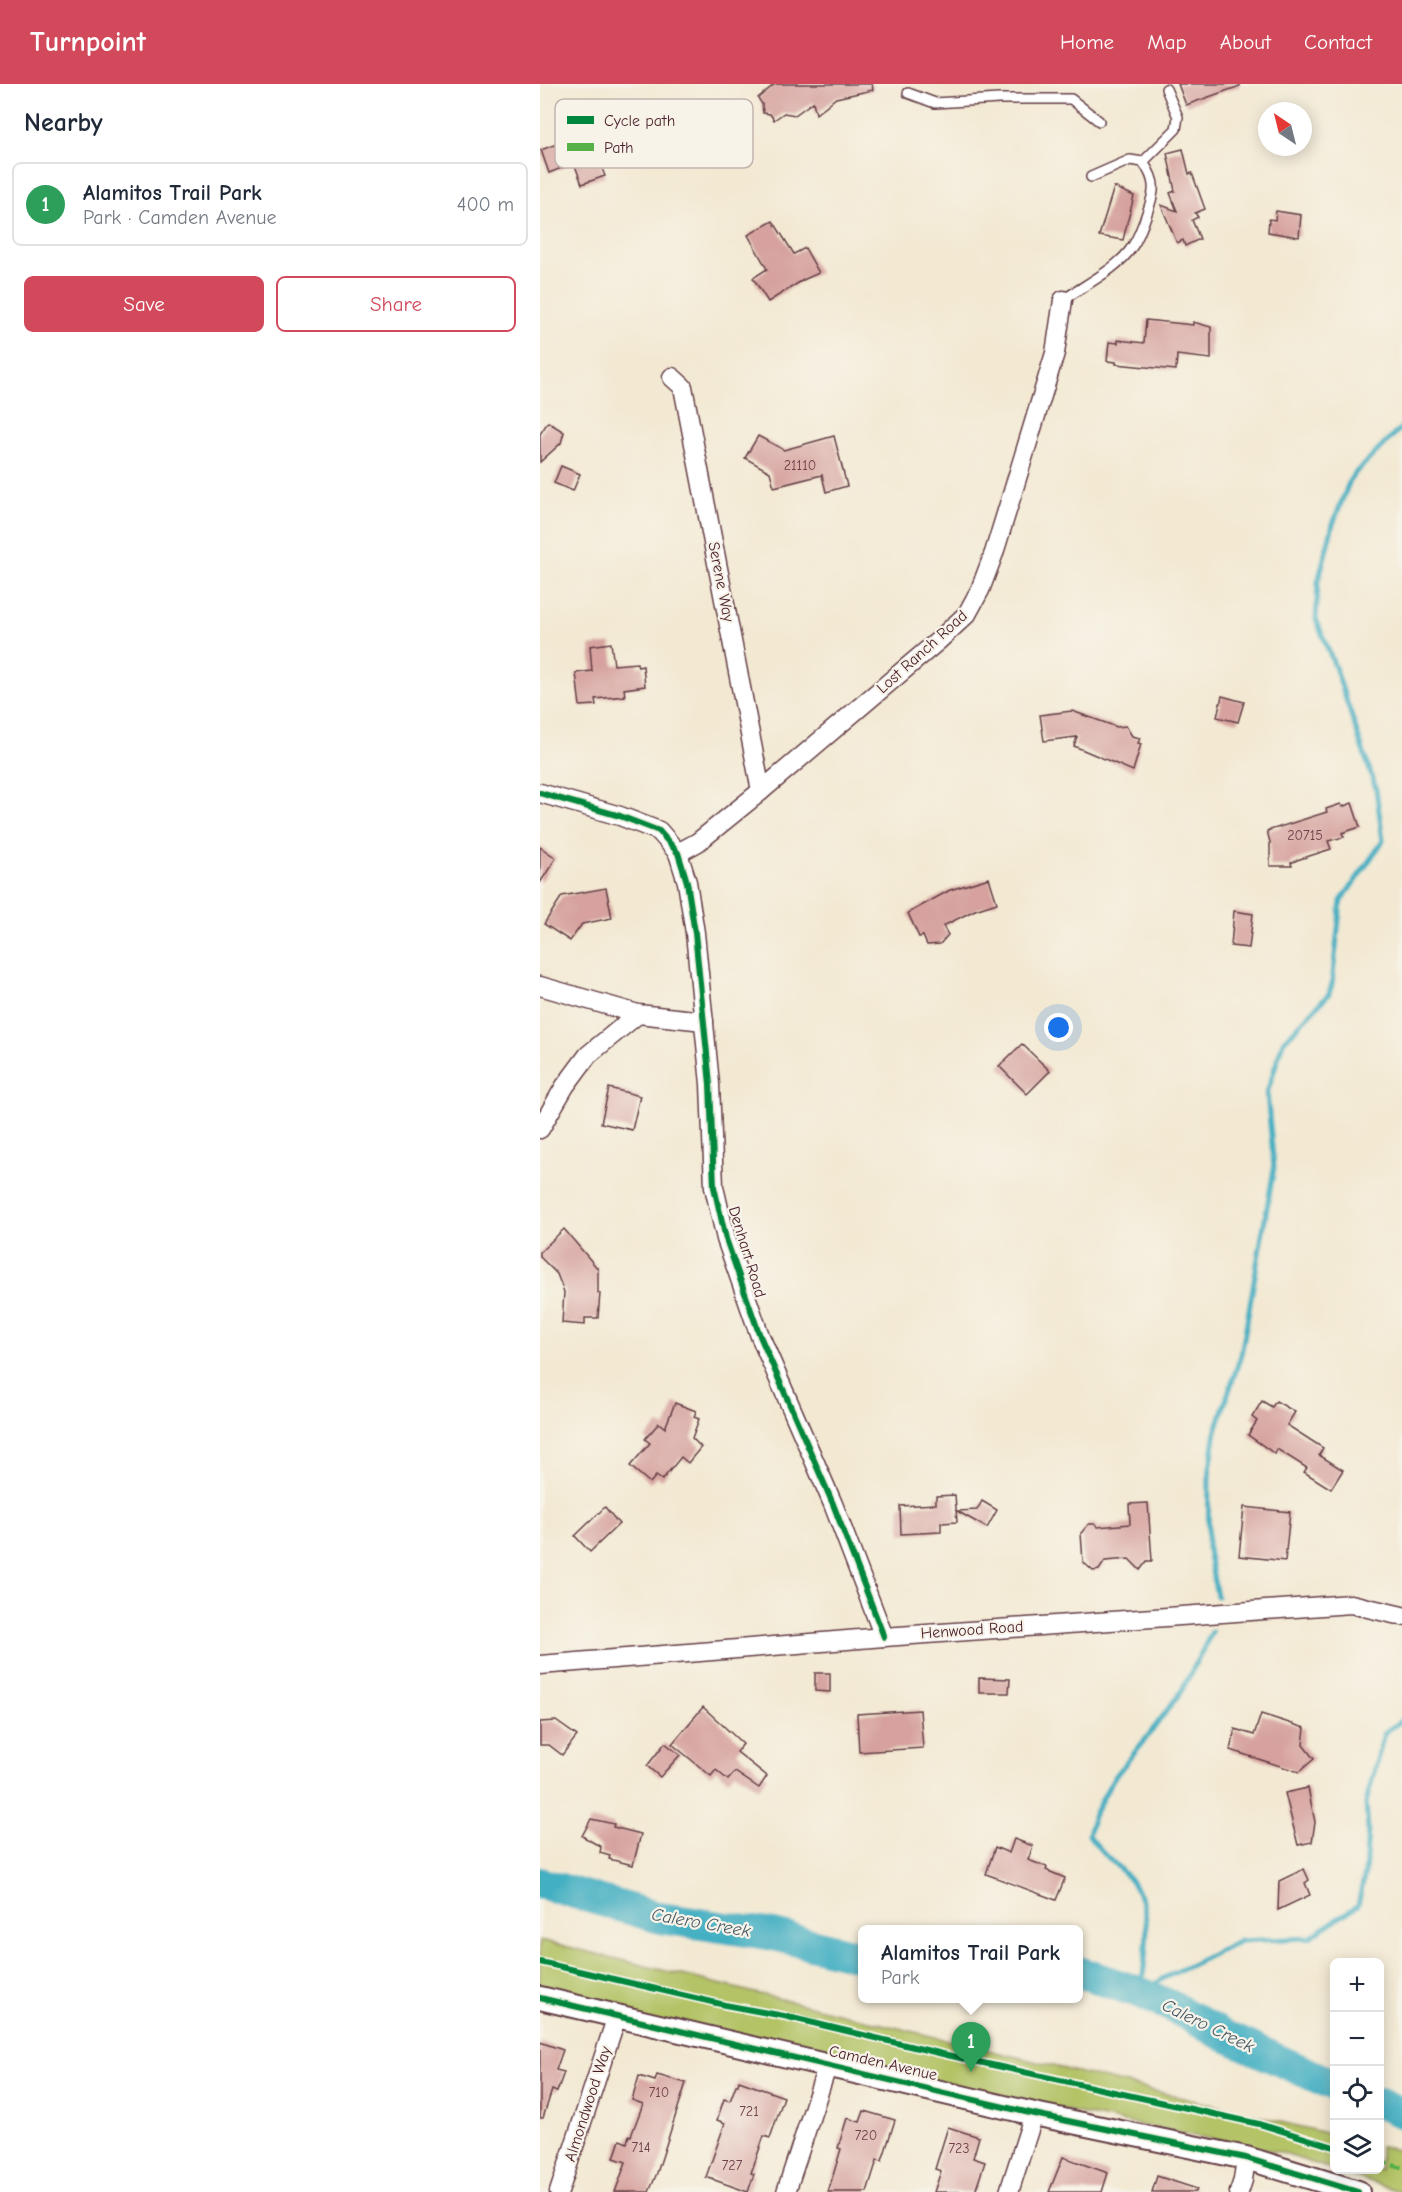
<!DOCTYPE html>
<html lang="en">
<head>
<meta charset="utf-8">
<style>
  :root { --surface:#fff; --page:#f6f6f7; --text:#1f2937; --muted:#747a83; --line:#e0e1e3; --accent:#d1495b }
  body { margin:0; font-family:"Comic Neue",sans-serif; background:var(--page); color:var(--text) }
  .controls { position:absolute; right:18px; bottom:18px; display:grid; overflow:hidden; border-radius:9px; box-shadow:0 3px 15px #0003 }
  .controls button { width:54px; height:54px; display:grid; place-items:center; padding:0; border:0; border-bottom:2px solid var(--line); background:var(--surface); color:var(--text); font:30px sans-serif }
  .compass { position:absolute; left:718px; top:18px; width:54px; height:54px; border-radius:50%; background:var(--surface); box-shadow:0 3px 15px #0003; rotate:325deg }
  .you { position:absolute; left:519px; top:944px; width:21px; height:21px; margin:-15px; border:4px solid #fff; border-radius:50%; background:#1a73e8; box-shadow:0 0 0 9px #1a73e833 }
  .badge { display:grid; place-items:center; width:39px; height:39px; border-radius:50%; background:var(--accent); color:#fff; font-size:20px; font-weight:700 }
  .pin { position:absolute; translate:-50% -50px; filter:drop-shadow(0 2px 3px #0008) }
  .pin::after { content:''; position:absolute; top:32px; width:21px; height:18px; background:inherit; clip-path:polygon(0 0,100% 0,50% 100%) }
  .popup { position:absolute; left:318px; top:1841px; width:225px; height:78px; box-sizing:border-box; display:grid; place-content:center; border-radius:9px; background:var(--surface); filter:drop-shadow(0 2px 4px #0005); font-size:20px; white-space:nowrap; color:var(--muted) }
  .popup b { font-size:22px; color:var(--text) }
  .popup::after { content:''; position:absolute; left:50%; top:100%; margin-left:-12px; border:12px solid transparent; border-top-color:var(--surface) }
  .list { margin:0; padding:0; list-style:none }
  h2 { display:flex; justify-content:space-between; align-items:center; height:78px; margin:0; padding:0 24px; font-size:26px }
  h2 small { font-size:20px; font-weight:400; color:var(--muted) }
  .list li { display:grid; grid-template-columns:39px 1fr auto; gap:18px; align-items:center; box-sizing:border-box; height:84px; margin:0 12px 12px; padding:0 12px; border:2px solid var(--line); border-radius:9px }
  .list b { display:block; font-size:22px; white-space:nowrap }
  .list p { margin:0; font-size:20px; white-space:nowrap; color:var(--muted) }
  .list em { font-size:20px; font-style:normal; color:var(--muted) }
  .actions { display:flex; gap:12px; padding:18px 24px }
  .actions a { flex:1; padding:14px 0; border:2px solid var(--accent); border-radius:9px; text-align:center; font-size:21px; color:var(--accent) }
  .actions .main { background:var(--accent); color:#fff }
  .icon { flex:none; width:33px; height:33px; fill:none; stroke:currentColor; stroke-width:2; stroke-linecap:round; stroke-linejoin:round }
  .map { position:relative; flex:none; width:862px; height:2108px; overflow:hidden }
  header { display:flex; align-items:center; gap:36px; box-sizing:border-box; height:84px; padding:0 30px; background:var(--accent); color:#fff }
  header strong { font-size:28px }
  nav { display:flex; gap:33px; margin-inline-start:auto; font-size:21px }
  main { display:flex }
  aside { flex:1; background:var(--surface) }
  .map>svg:first-child { display:block }
</style>
</head>
<body>
<header>
<strong>Turnpoint</strong>
<nav><a>Home</a><a>Map</a><a>About</a><a>Contact</a></nav>
</header>
<main>
<aside>
<h2>Nearby<small></small></h2>
<ul class="list">
<li><span class="badge" style="background:#2e9e5b">1</span><div><b>Alamitos Trail Park</b><p>Park · Camden Avenue</p></div><em>400 m</em></li>
</ul>
<div class="actions"><a class="main">Save</a><a>Share</a></div>
</aside>
<div class="map">
<svg width="862" height="2108" viewBox="0 0 862 2108">
  <rect width="100%" height="100%" fill="#f7f3e8"/>
  <filter id="ink" filterUnits="userSpaceOnUse"><feTurbulence type="fractalNoise" baseFrequency=".0167" numOctaves="2"/><feDisplacementMap in="SourceGraphic" scale="12" xChannelSelector="R" yChannelSelector="G"/><feConvolveMatrix kernelMatrix="1 2 1 2 8 2 1 2 1" color-interpolation-filters="sRGB"/></filter>
  <filter id="wash" filterUnits="userSpaceOnUse"><feTurbulence type="fractalNoise" baseFrequency=".008" numOctaves="4" result="noise"/><feDisplacementMap in="SourceGraphic" scale="24" xChannelSelector="R" yChannelSelector="G"/><feGaussianBlur stdDeviation="1.35" result="paint"/><feColorMatrix in="noise" values="0 0 0 0 0 0 0 0 0 0 0 0 0 0 0 0 0 1.4 0 .05"/><feComposite in="paint" operator="in"/></filter>
  <g filter="url(#wash)">
    <rect width="100%" height="100%" fill="#f3e9d3"/>
    <polygon fill="#b3c366" stroke="#7e7148" stroke-width="1.5" points="0,1856 794,2051 794,2086 840,2086 840,2062 862,2067 862,2108 738,2068 0,1924"/>
    <g fill="none" stroke-linecap="round" stroke-linejoin="round">
      <g stroke="#43afc2" stroke-width="5">
        <polyline points="677,1512 668,1466 669,1392 676,1346 701,1271 734,1084 727,1009 743,958 789,910 792,900 801,817 843,757 836,705 795,583 776,535 778,498 793,440 810,396 815,389 862,343"/>
        <polyline points="601,1909 624,1894 700,1857 769,1854 818,1821 825,1789 828,1746 826,1719 844,1649 862,1636"/>
        <path d="M 601,1909 C 604,1873 616,1832 593,1800 C 580,1782 560,1769 549,1751 L 553,1732 L 573,1695 L 611,1648 L 642,1606 L 672,1548"/>
      </g>
      <g stroke="#43afc2" stroke-width="32">
        <polyline points="0,1799 120,1834 234,1851 323,1873"/>
        <polyline points="539,1888 601,1909 633,1923 681,1950 794,2001"/>
        <polyline points="840,2019 862,2029"/>
      </g>
    </g>
    <g id="blocks">
      <g fill="#d6a19e">
        <polygon points="235,0 332,0 333,6 296,14 276,30 273,18 255,31 244,29 234,36 230,30 223,29 222,20 218,14"/>
        <polygon points="638,0 700,0 700,2 646,21"/>
        <polygon points="100,32 105,45 96,48 101,61 59,77 65,92 42,100 34,79 9,89 1,66 22,58 24,63"/>
        <polygon points="643,65 649,90 652,89 665,125 655,129 658,133 652,136 660,155 645,162 643,156 637,159 621,121 637,127 630,109 635,107 627,69"/>
        <polygon points="574,103 594,112 583,156 559,152"/>
        <polygon points="736,127 761,131 759,153 728,148 729,135 735,136"/>
        <polygon points="233,137 254,170 265,164 279,189 263,196 228,218 213,194 227,185 208,151"/>
        <polygon points="606,236 653,241 653,238 671,243 671,275 637,271 636,286 576,280 576,278 567,277 569,258 578,259 578,256 604,259"/>
        <polygon points="8,338 24,348 21,359 0,378 0,350"/>
        <polygon points="218,352 244,366 294,352 307,402 286,408 282,391 234,403 230,388 205,374"/>
        <polygon points="21,382 40,390 33,407 14,399"/>
        <polygon points="71,559 74,581 97,579 98,583 103,582 105,602 84,605 85,612 55,615 56,621 40,622 36,589 52,587 50,562"/>
        <polygon points="682,612 704,618 698,638 677,633"/>
        <polygon points="532,627 577,643 586,642 592,652 600,654 598,659 601,660 593,687 534,662 537,653 504,657 500,631"/>
        <polygon points="812,719 820,743 802,749 804,753 788,757 791,765 757,776 751,779 752,782 730,782 730,758 727,747 787,728 786,725 801,720 802,723"/>
        <polygon points="0,763 16,774 0,799"/>
        <polygon points="449,794 457,819 435,826 403,842 408,851 400,860 387,861 383,852 379,853 368,829 410,806"/>
        <polygon points="66,804 72,834 42,840 30,857 4,840 22,812"/>
        <polygon points="694,827 713,830 709,864 691,862"/>
        <polygon points="482,960 510,987 487,1010 459,982"/>
        <polygon points="69,1004 100,1012 92,1046 61,1039"/>
        <polygon points="24,1145 58,1185 58,1209 60,1209 58,1234 45,1234 45,1241 22,1239 24,1208 17,1190 0,1173 0,1168"/>
        <polygon points="722,1317 732,1323 736,1317 755,1328 747,1341 783,1364 779,1371 803,1386 791,1405 764,1388 767,1384 737,1365 735,1370 708,1351 717,1337 712,1333"/>
        <polygon points="135,1319 156,1327 154,1333 159,1335 152,1354 161,1363 148,1379 141,1373 122,1396 116,1392 110,1399 90,1382 110,1359 105,1355 119,1339 125,1344"/>
        <polygon points="415,1411 417,1438 401,1439 401,1448 361,1450 360,1422 396,1420 396,1412"/>
        <polygon points="442,1417 457,1426 447,1444 417,1427 437,1426"/>
        <polygon points="608,1419 612,1477 607,1477 600,1486 589,1475 565,1477 559,1486 553,1487 543,1478 541,1449 549,1440 555,1440 558,1443 590,1440 589,1420"/>
        <polygon points="65,1423 79,1440 50,1468 35,1452"/>
        <polygon points="704,1423 750,1428 745,1477 699,1472"/>
        <polygon points="275,1589 290,1589 290,1608 275,1607"/>
        <polygon points="439,1594 470,1595 469,1609 439,1609"/>
        <polygon points="163,1623 203,1660 197,1668 227,1692 219,1704 195,1688 188,1696 176,1686 171,1692 132,1660"/>
        <polygon points="380,1626 383,1664 319,1668 317,1630"/>
        <polygon points="721,1630 765,1644 763,1661 774,1675 759,1688 690,1666 695,1645 714,1651"/>
        <polygon points="16,1637 37,1652 22,1671 9,1661 0,1661 0,1638"/>
        <polygon points="125,1659 140,1671 120,1693 107,1682"/>
        <polygon points="768,1704 775,1738 772,1758 758,1761 745,1709"/>
        <polygon points="51,1735 74,1740 73,1743 101,1750 93,1781 69,1775 70,1772 60,1769 61,1763 42,1752"/>
        <polygon points="474,1755 493,1762 488,1776 507,1783 506,1786 525,1794 516,1816 446,1790 455,1763 469,1769"/>
        <polygon points="764,1785 769,1796 765,1799 770,1811 738,1826 739,1797"/>
        <polygon points="0,1958 23,1966 16,1986 24,1988 17,2008 12,2006 3,2034 0,2034"/>
        <polygon points="117,1991 146,1999 117,2089 109,2108 75,2108 86,2078 74,2074 80,2056 87,2059 89,2051 91,2052 103,2020 92,2016 99,1992 115,1997"/>
        <polygon points="199,1997 244,2013 230,2054 224,2052 211,2089 214,2090 208,2108 166,2093 185,2039 177,2036 184,2015 190,2017 196,2001 198,2001"/>
        <polygon points="324,2027 355,2036 342,2077 337,2076 327,2108 288,2108 301,2065 298,2064 307,2034 320,2038"/>
        <polygon points="408,2043 439,2053 433,2074 445,2078 435,2108 394,2108 401,2087 395,2085"/>
        <polygon points="523,2073 568,2089 562,2108 509,2108"/>
        <polygon points="617,2092 657,2105 656,2108 612,2108"/>
      </g>
    </g>
  </g>
  <g filter="url(#ink)">
    <use href="#blocks" fill-opacity="0" stroke="#633d44" stroke-width="1.5"/>
    <g fill="none" stroke-linecap="round" stroke-linejoin="round">
      <g stroke="#633d44" stroke-width="12">
        <g id="service">
          <polyline points="368,9 395,19 459,15 531,15 559,37"/>
          <polyline points="603,78 636,45 638,33 626,5"/>
          <path d="M 523,216 C 543,202 579,184 592,163 C 599,153 603,141 607,129 C 615,107 617,98 603,78 L 590,76 L 551,93"/>
        </g>
      </g>
      <g stroke="#633d44" stroke-width="21">
        <g id="minor">
          <polyline points="132,293 143,303 221,707"/>
          <polyline points="0,709 80,732 119,747 138,769 147,798 155,849 170,1000 174,1103 186,1155 220,1252 293,1420 344,1553"/>
          <polyline points="138,769 158,758 221,707 398,557 427,530 440,506 454,469 474,404 515,269 523,216"/>
          <polyline points="0,902 98,930 164,937"/>
          <polyline points="0,1045 25,1002 48,971 98,930"/>
          <polyline points="0,1581 344,1553 811,1520 862,1532"/>
          <polyline points="19,2108 77,1932"/>
          <polyline points="246,2108 288,1980"/>
          <polyline points="469,2108 494,2030"/>
          <polyline points="699,2108 703,2096 706,2074"/>
        </g>
      </g>
      <g stroke="#633d44" stroke-width="26">
        <polyline id="tertiary" points="0,1914 494,2030 706,2074 818,2108"/>
      </g>
      <use href="#service" stroke="#fff" stroke-width="9"/>
      <use href="#minor" stroke="#fff" stroke-width="18"/>
      <use href="#tertiary" stroke="#fff" stroke-width="22"/>
      <polyline stroke="#57b146" stroke-width="4.5" stroke-dasharray="9 4.5" stroke-linecap="butt" points="840,2077 862,2084"/>
      <g stroke="#f7f3e8" stroke-width="10">
        <g id="cycleway">
          <polyline points="0,709 80,732 119,747 138,769 147,798 155,849 170,1000 174,1103 186,1155 220,1252 293,1420 344,1553"/>
          <polyline points="0,1878 185,1921 244,1932 407,1971 719,2040 794,2063"/>
          <polyline points="0,1914 494,2030 706,2074 818,2108"/>
        </g>
      </g>
      <use href="#cycleway" stroke="#00873e" stroke-width="6"/>
    </g>
  </g>
  <g text-anchor="middle" dominant-baseline="central" stroke-width="4.5" stroke-linejoin="round" paint-order="stroke">
    <g font-size="14" fill="#6d4048">
      <text x="260" y="381">21110</text>
      <text x="765" y="751">20715</text>
      <text x="119" y="2008">710</text>
      <text x="209" y="2027">721</text>
      <text x="326" y="2051">720</text>
      <text x="101" y="2063">714</text>
      <text x="419" y="2064">723</text>
      <text x="192" y="2081">727</text>
    </g>
    <g font-size="16" fill="#4a1f2b" stroke="#f7f3e8">
      <text transform="translate(181 498) rotate(79)">Serene Way</text>
      <text transform="translate(382 568) rotate(-42)">Lost Ranch Road</text>
      <text transform="translate(207 1168) rotate(73)">Denhart Road</text>
      <text transform="translate(432 1546) rotate(-4)">Henwood Road</text>
      <text transform="translate(343 1979) rotate(13)">Camden Avenue</text>
      <text transform="translate(48 2020) rotate(-72)">Almondwood Way</text>
    </g>
    <g font-size="18" font-style="italic" fill="#475967" stroke="#f7f3e8">
      <text transform="translate(161 1839) rotate(10)">Calero Creek</text>
      <text transform="translate(668 1942) rotate(26)">Calero Creek</text>
    </g>
  </g>
  <rect x="15" y="15" width="198" height="69" rx="9" fill="#f7f3e8" stroke="#c3b3af" stroke-width="1.5"/>
  <rect x="27" y="32" width="27" height="8" fill="#00873e"/>
  <rect x="27" y="59" width="27" height="8" fill="#57b146"/>
  <g font-size="16" fill="#4a1f2b">
    <text x="64" y="42">Cycle path</text>
    <text x="64" y="69">Path</text>
  </g>
</svg>
<div class="controls">
<button>+</button>
<button>−</button>
<button><svg class="icon" aria-label="locate" viewBox="0 0 24 24"><circle cx="12" cy="12" r="6"/><path d="M12 2v4M12 18v4M2 12h4M18 12h4"/></svg></button>
<button><svg class="icon" aria-label="layers" viewBox="0 0 24 24"><path d="M12 4l9 5-9 5-9-5zM3 14l9 5 9-5"/></svg></button>
</div>
<svg class="compass" viewBox="-18 -18 36 36"><path d="M0-13l5 13h-10z" fill="#e53935"/><path d="M0 13l5-13h-10z" fill="#747a83"/></svg>
<div class="you"></div>
<div class="pin badge" style="left:431px;top:1988px;background:#2e9e5b">1</div>
<div class="popup"><b>Alamitos Trail Park</b>Park</div>
</div>
</main>
</body>
</html>
